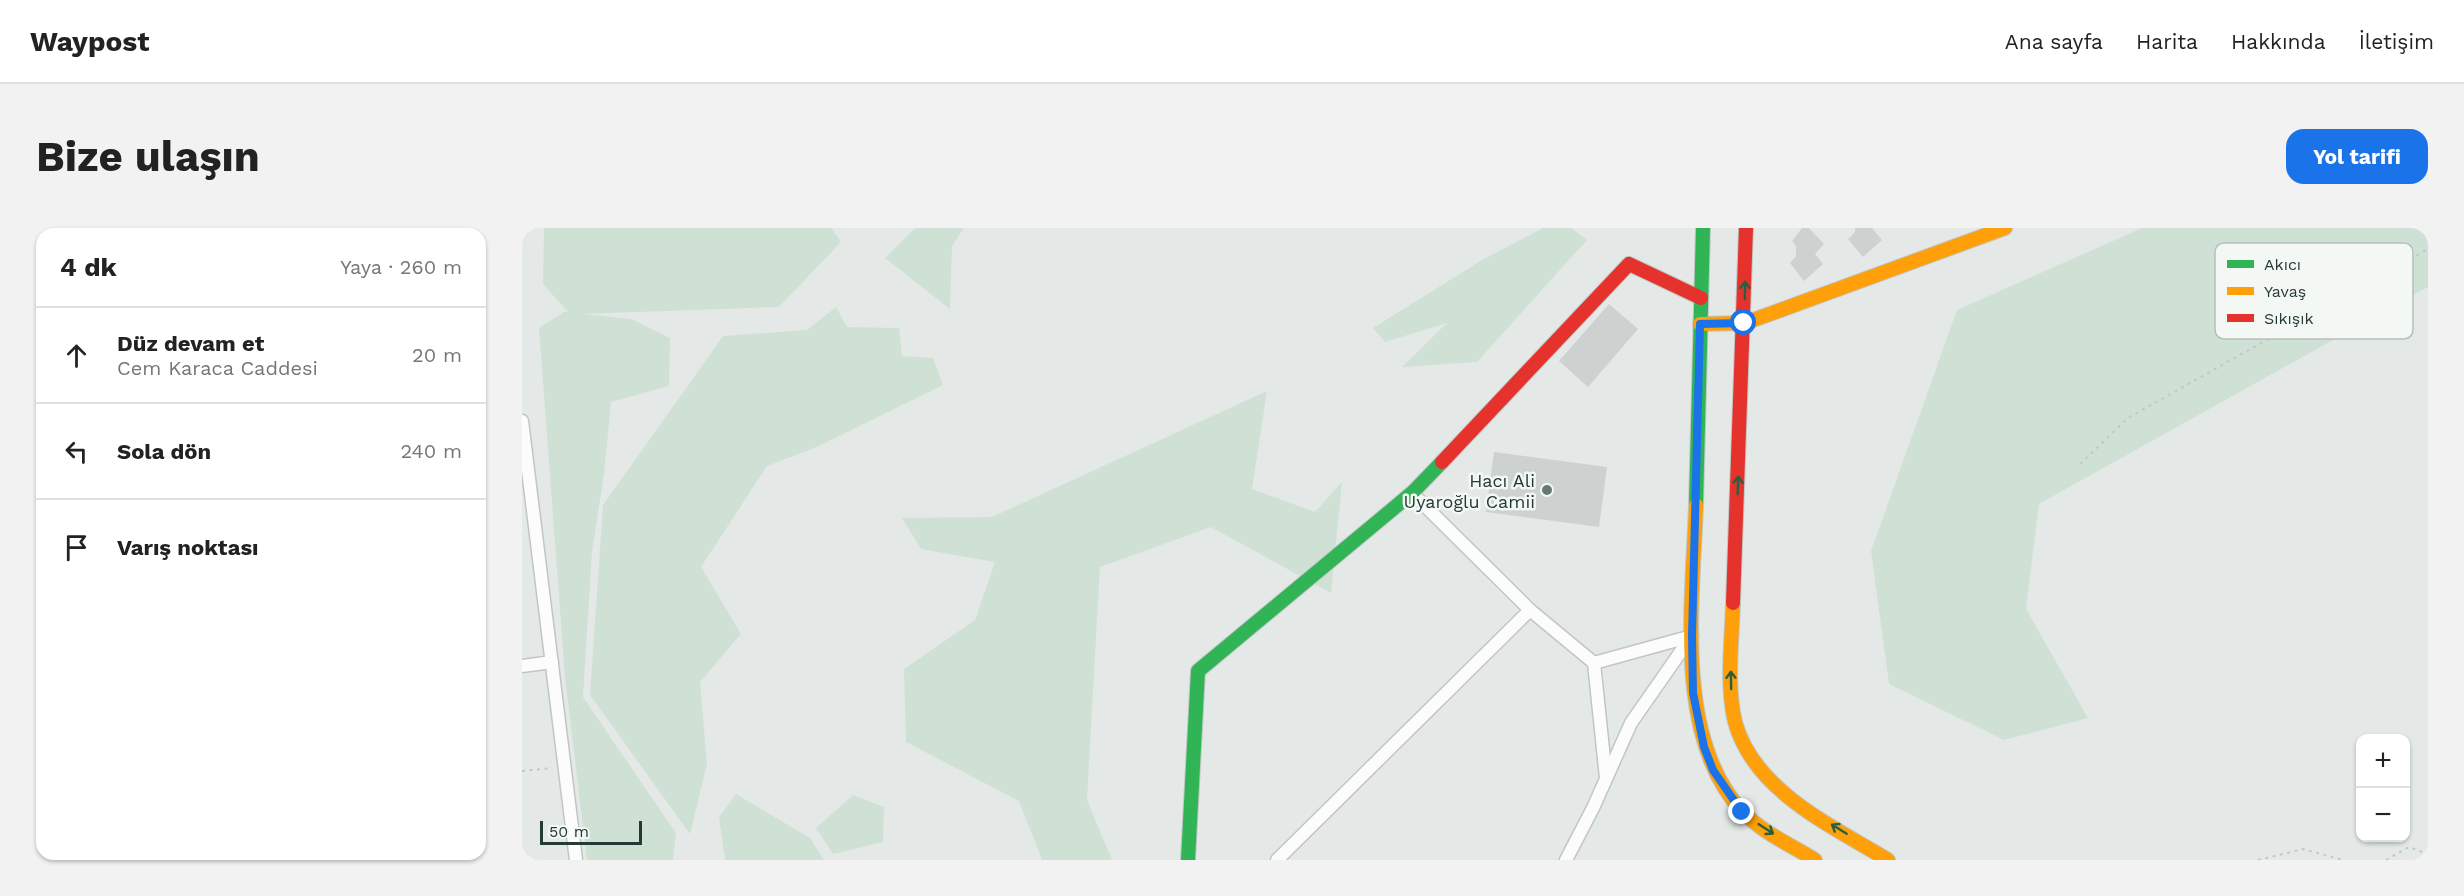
<!DOCTYPE html>
<html lang="tr">
<head>
<meta charset="utf-8">
<style>
  :root { --surface:#fff; --page:#f2f2f2; --text:#222; --muted:#767676; --line:#e0e0e0; --accent:#1a73e8 }
  body { margin:0; font-family:"Work Sans",sans-serif; background:var(--page); color:var(--text) }
  .controls { position:absolute; right:18px; bottom:18px; display:grid; overflow:hidden; border-radius:12px; box-shadow:0 2px 4px #0004 }
  .controls button { width:54px; height:54px; display:grid; place-items:center; padding:0; border:0; border-bottom:2px solid var(--line); background:var(--surface); color:var(--text); font:30px sans-serif }
  .scale { position:absolute; left:18px; bottom:15px; width:102px; box-sizing:border-box; padding-left:6px; border:3px solid #243a36; border-top:0; font-size:16px; line-height:21px; white-space:nowrap; color:#243a36; -webkit-text-stroke:4px #f3f8f5; paint-order:stroke }
  .stop { position:absolute; width:18px; height:18px; margin:-14px; border:4px solid #1a73e8; border-radius:50%; background:#fff }
  .stop.end { background:#1a73e8; border-color:#fff; box-shadow:0 2px 6px #0008 }
  .list { margin:0; padding:0; list-style:none }
  h2 { display:flex; justify-content:space-between; align-items:center; height:78px; margin:0; padding:0 24px; font-size:26px }
  h2 small { font-size:20px; font-weight:400; color:var(--muted) }
  .list li { display:grid; grid-template-columns:39px 1fr auto; gap:18px; align-items:center; box-sizing:border-box; height:96px; padding:0 24px; border-top:2px solid var(--line) }
  .list b { display:block; font-size:22px; white-space:nowrap }
  .list p { margin:0; font-size:20px; white-space:nowrap; color:var(--muted) }
  .list em { font-size:20px; font-style:normal; color:var(--muted) }
  .icon { flex:none; width:33px; height:33px; fill:none; stroke:currentColor; stroke-width:2; stroke-linecap:round; stroke-linejoin:round }
  .map { position:relative; flex:none; width:1906px; height:632px; overflow:hidden; border-radius:18px }
  header { display:flex; align-items:center; gap:36px; box-sizing:border-box; height:84px; padding:0 30px; background:var(--surface); border-bottom:2px solid var(--line) }
  header strong { font-size:28px }
  nav { display:flex; gap:33px; margin-inline-start:auto; font-size:21px }
  .intro { display:flex; align-items:center; justify-content:space-between; box-sizing:border-box; height:144px; padding:0 36px }
  h1 { margin:0; font-size:42px }
  .button { padding:15px 27px; border-radius:18px; background:var(--accent); color:#fff; font-size:21px; font-weight:700 }
  main { display:flex; gap:36px; padding:0 36px }
  aside { flex:1; background:var(--surface); border-radius:18px; box-shadow:0 2px 4px #0004 }
  .map>svg:first-child { display:block }
</style>
</head>
<body>
<header>
<strong>Waypost</strong>
<nav><a>Ana sayfa</a><a>Harita</a><a>Hakkında</a><a>İletişim</a></nav>
</header>
<div class="intro"><h1>Bize ulaşın</h1><a class="button">Yol tarifi</a></div>
<main>
<aside>
<h2>4 dk<small>Yaya · 260 m</small></h2>
<ul class="list">
<li><svg class="icon" aria-label="ahead" viewBox="0 0 24 24"><path d="M12 20V5M6 11l6-6 6 6"/></svg><div><b>Düz devam et</b><p>Cem Karaca Caddesi</p></div><em>20 m</em></li>
<li><svg class="icon" aria-label="left" viewBox="0 0 24 24"><path d="M17 20v-9H6M10 6l-5 5 5 5"/></svg><div><b>Sola dön</b></div><em>240 m</em></li>
<li><svg class="icon" aria-label="arrive" viewBox="0 0 24 24"><path d="M6 21V4h12l-3 4 3 4H6"/></svg><div><b>Varış noktası</b></div></li>
</ul>
</aside>
<div class="map">
<svg width="1906" height="632" viewBox="0 0 1906 632">
  <rect width="100%" height="100%" fill="#e4e9e7"/>
  <g fill="#cfe1d5">
    <polygon points="22,0 309,0 319,14 257,79 60,86 109,91 148,110 147,158 89,174 82,246 70,324 61,469 154,605 151,632 65,632 43,449 17,100 42,84 46,84 21,56"/>
    <polygon points="393,0 442,0 430,18 428,81 363,30"/>
    <polygon points="1021,0 1049,0 1065,12 955,134 880,139 925,95 863,114 851,100 960,32"/>
    <polygon points="1620,0 1906,0 1906,59 1517,276 1504,381 1566,490 1482,512 1367,456 1349,323 1435,82"/>
    <polygon points="314,79 325,99 377,100 380,128 411,130 421,157 297,218 245,238 179,339 219,406 178,454 185,536 168,606 68,467 81,277 201,108 285,102"/>
    <polygon points="745,163 730,261 793,284 820,254 809,365 689,299 578,339 565,572 590,632 520,632 497,573 384,514 382,441 453,392 473,334 399,321 380,290 470,289"/>
    <polygon points="214,566 288,610 302,632 203,632 197,589"/>
    <polygon points="331,567 362,579 361,614 311,626 294,600"/>
  </g>
  <g fill="#cdd2d0">
    <polygon points="1280,0 1287,0 1302,16 1293,26 1301,36 1282,53 1268,35 1274,28 1274,18 1270,13"/>
    <polygon points="1333,0 1350,0 1360,12 1341,29 1326,11 1333,4"/>
    <polygon points="1087,76 1116,101 1066,159 1037,133"/>
    <polygon points="972,224 1085,239 1077,299 964,284"/>
  </g>
  <g fill="none" stroke-linecap="round" stroke-linejoin="round">
    <g stroke="#c1c6c4" stroke-width="15">
      <g id="street">
        <polyline points="0,193 54,632"/>
        <polyline points="1008,382 1072,435 1084,550"/>
        <polyline points="1072,435 1170,408"/>
        <polyline points="0,438 30,434"/>
        <polyline points="755,632 1008,382 890,265"/>
        <polyline points="1044,632 1071,580 1109,495 1169,409"/>
      </g>
    </g>
    <g stroke="#c0c7c4" stroke-width="16">
      <g id="fast">
        <polyline points="1174,277 1181,0"/>
        <polyline points="666,632 676,443 890,265 920,234"/>
      </g>
    </g>
    <g stroke="#c0c7c4" stroke-width="16">
      <g id="slow">
        <polyline points="1178,96 1223,95 1483,0"/>
        <path d="M 1174,277 C 1171,371 1151,511 1221,584 C 1241,605 1269,617 1293,632"/>
        <path d="M 1211,375 C 1210,413 1204,456 1213,494 C 1232,563 1310,598 1366,632"/>
      </g>
    </g>
    <g stroke="#c0c7c4" stroke-width="16">
      <g id="jam">
        <polyline points="920,234 1107,36 1179,70"/>
        <polyline points="1211,375 1224,0"/>
      </g>
    </g>
    <g stroke="#c1c9c6" stroke-width="2" stroke-dasharray="3 4.5" stroke-linecap="butt">
      <polyline points="1558,236 1606,190 1906,21"/>
      <polyline points="0,543 30,540"/>
      <polyline points="1736,632 1781,621 1821,632"/>
      <polyline points="1864,632 1887,619 1906,626"/>
    </g>
    <use href="#street" stroke="#fbfcfb" stroke-width="12"/>
    <use href="#fast" stroke="#30b455" stroke-width="14"/>
    <use href="#slow" stroke="#ff9f0a" stroke-width="14"/>
    <use href="#jam" stroke="#e5322d" stroke-width="14"/>
  </g>
  <defs><path id="oneway-shaft" d="M-6 0H5M1.5-3L5.5 0L1.5 3" fill="none" stroke-width="1.6" stroke-linecap="round" stroke-linejoin="round" transform="scale(1.5)"/></defs>
  <g stroke="#285f3f">
    <use href="#oneway-shaft" transform="translate(1223 62) rotate(-89)"/>
    <use href="#oneway-shaft" transform="translate(1216 257) rotate(-88)"/>
    <use href="#oneway-shaft" transform="translate(1209 452) rotate(-91)"/>
    <use href="#oneway-shaft" transform="translate(1244 601) rotate(33)"/>
    <use href="#oneway-shaft" transform="translate(1317 601) rotate(-148)"/>
  </g>
  <g fill="none" stroke-linecap="round" stroke-linejoin="round">
    <polyline stroke="#1a73e8" stroke-width="8" points="1220,584 1191,542 1182,519 1171,465 1170,408 1178,96 1222,95"/>
  </g>
  <circle fill="#677774" stroke="#f3f8f5" stroke-width="2" cx="1025" cy="262" r="6"/>
  <g text-anchor="middle" dominant-baseline="central" stroke-width="5" stroke-linejoin="round" paint-order="stroke">
    <g font-size="18" fill="#243a36" stroke="#f3f8f5" text-anchor="end">
      <text x="1013" y="252">Hacı Ali<tspan x="1013" dy="21">Uyaroğlu Camii</tspan></text>
    </g>
  </g>
  <rect x="1693" y="15" width="198" height="96" rx="9" fill="#f3f8f5" stroke="#b5bfbc" stroke-width="1.5"/>
  <rect x="1705" y="32" width="27" height="8" fill="#30b455"/>
  <rect x="1705" y="59" width="27" height="8" fill="#ff9f0a"/>
  <rect x="1705" y="86" width="27" height="8" fill="#e5322d"/>
  <g font-size="16" fill="#243a36">
    <text x="1742" y="42">Akıcı</text>
    <text x="1742" y="69">Yavaş</text>
    <text x="1742" y="96">Sıkışık</text>
  </g>
</svg>
<div class="controls">
<button>+</button>
<button>−</button>
</div>
<div class="scale">50 m</div>
<div class="stop" style="left:1222px;top:95px"></div>
<div class="stop end" style="left:1220px;top:584px"></div>
</div>
</main>
</body>
</html>
